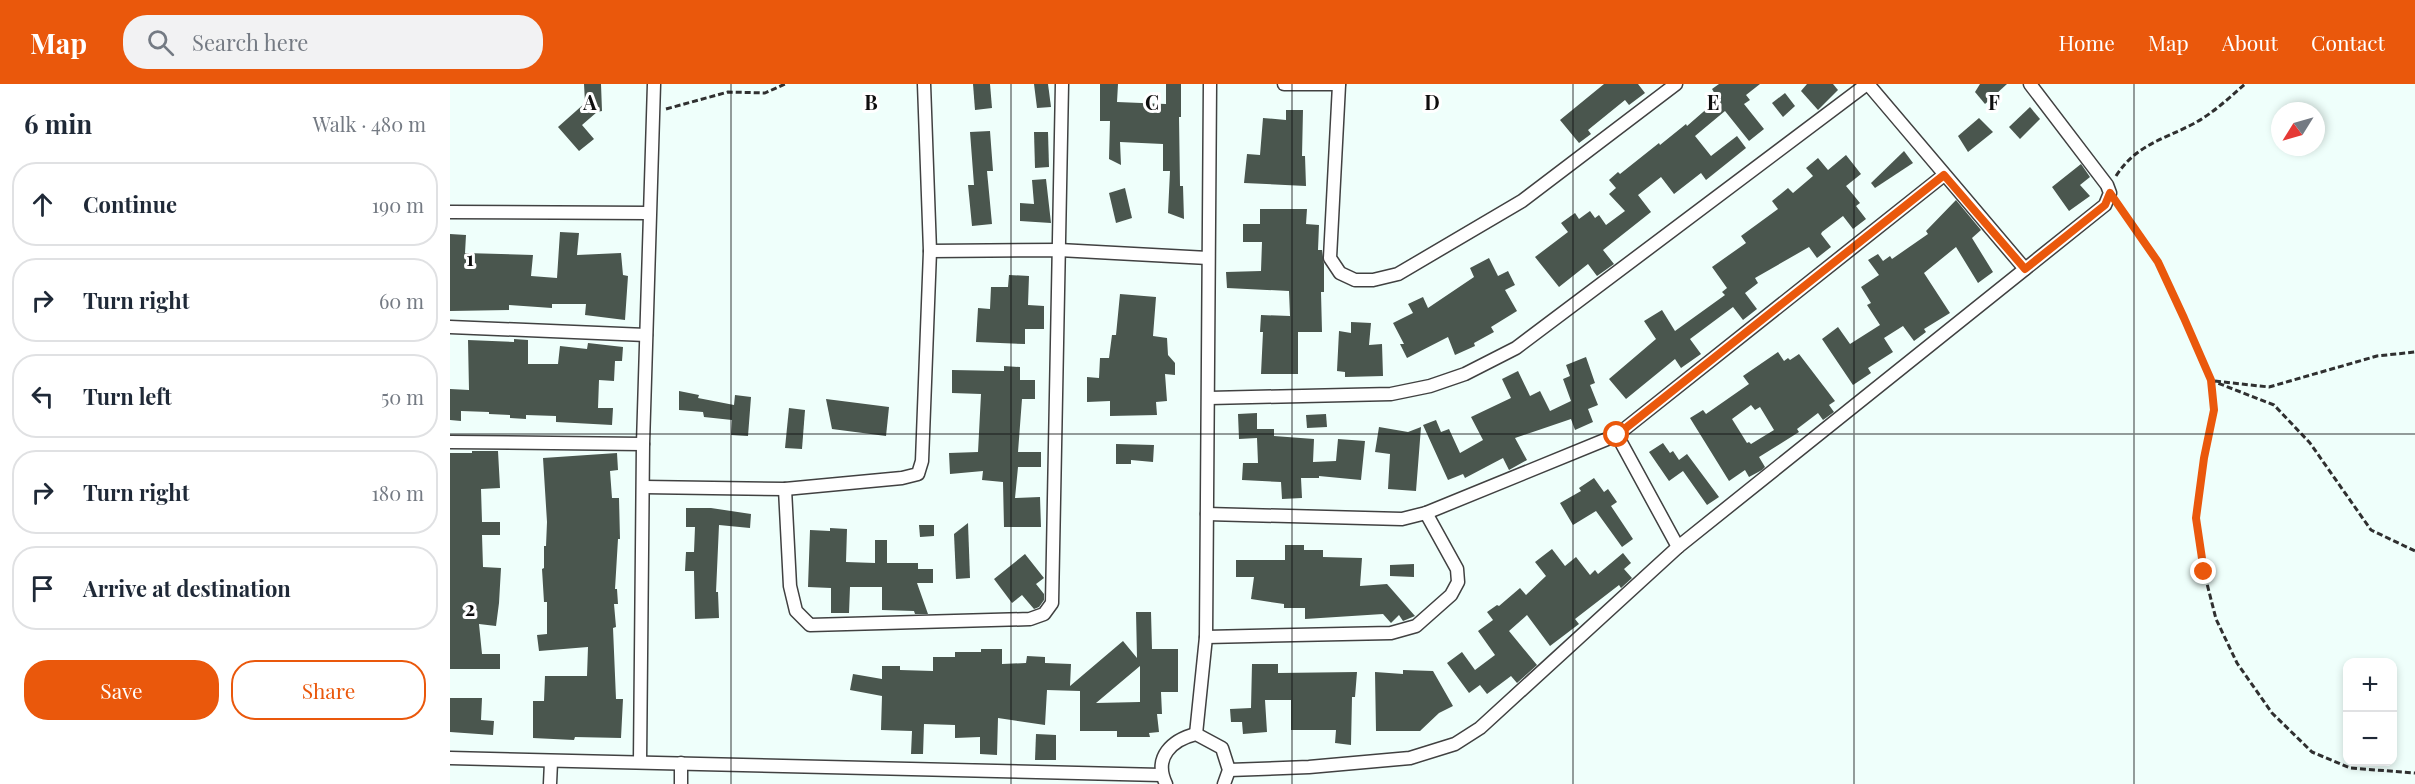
<!DOCTYPE html>
<html lang="en">
<head>
<meta charset="utf-8">
<style>
  :root { --surface:#fff; --page:#f2f2f3; --text:#1f2937; --muted:#747a83; --line:#e0e1e3; --accent:#ea580c }
  body { margin:0; font-family:"Playfair Display",serif; background:var(--page); color:var(--text) }
  .controls { position:absolute; right:18px; bottom:18px; display:grid; overflow:hidden; border-radius:12px; box-shadow:0 3px 9px #0003 }
  .controls button { width:54px; height:54px; display:grid; place-items:center; padding:0; border:0; border-bottom:2px solid var(--line); background:var(--surface); color:var(--text); font:30px sans-serif }
  .compass { position:absolute; left:1821px; top:18px; width:54px; height:54px; border-radius:50%; background:var(--surface); box-shadow:0 3px 9px #0003; rotate:233deg }
  .stop { position:absolute; width:18px; height:18px; margin:-14px; border:4px solid #ea580c; border-radius:50%; background:#fff }
  .stop.end { background:#ea580c; border-color:#fff; box-shadow:0 2px 6px #0008 }
  .list { margin:0; padding:0; list-style:none }
  h2 { display:flex; justify-content:space-between; align-items:center; height:78px; margin:0; padding:0 24px; font-size:26px }
  h2 small { font-size:20px; font-weight:400; color:var(--muted) }
  .list li { display:grid; grid-template-columns:39px 1fr auto; gap:18px; align-items:center; box-sizing:border-box; height:84px; margin:0 12px 12px; padding:0 12px; border:2px solid var(--line); border-radius:24px }
  .list b { display:block; font-size:22px; white-space:nowrap }
  .list em { font-size:20px; font-style:normal; color:var(--muted) }
  .actions { display:flex; gap:12px; padding:18px 24px }
  .actions a { flex:1; padding:14px 0; border:2px solid var(--accent); border-radius:24px; text-align:center; font-size:21px; color:var(--accent) }
  .actions .main { background:var(--accent); color:#fff }
  .icon { flex:none; width:33px; height:33px; fill:none; stroke:currentColor; stroke-width:2; stroke-linecap:round; stroke-linejoin:round }
  .map { position:relative; flex:none; width:1965px; height:700px; overflow:hidden }
  header { display:flex; align-items:center; gap:36px; box-sizing:border-box; height:84px; padding:0 30px; background:var(--accent); color:#fff }
  header strong { font-size:28px }
  nav { display:flex; gap:33px; margin-inline-start:auto; font-size:21px }
  .search { width:420px; height:54px; background:var(--page); display:flex; align-items:center; gap:15px; box-sizing:border-box; padding:0 21px; border-radius:24px; color:var(--muted); font-size:22px }
  main { display:flex }
  aside { flex:1; background:var(--surface) }
  .map>svg:first-child { display:block }
</style>
</head>
<body>
<header>
<strong>Map</strong>
<div class="search"><svg class="icon" aria-label="search" viewBox="0 0 24 24"><circle cx="10" cy="10" r="6"/><path d="M15 15l6 6"/></svg>Search here</div>
<nav><a>Home</a><a>Map</a><a>About</a><a>Contact</a></nav>
</header>
<main>
<aside>
<h2>6 min<small>Walk · 480 m</small></h2>
<ul class="list">
<li><svg class="icon" aria-label="ahead" viewBox="0 0 24 24"><path d="M12 20V5M6 11l6-6 6 6"/></svg><div><b>Continue</b></div><em>190 m</em></li>
<li><svg class="icon" aria-label="right" viewBox="0 0 24 24"><path d="M7 20v-9h11M14 6l5 5-5 5"/></svg><div><b>Turn right</b></div><em>60 m</em></li>
<li><svg class="icon" aria-label="left" viewBox="0 0 24 24"><path d="M17 20v-9H6M10 6l-5 5 5 5"/></svg><div><b>Turn left</b></div><em>50 m</em></li>
<li><svg class="icon" aria-label="right" viewBox="0 0 24 24"><path d="M7 20v-9h11M14 6l5 5-5 5"/></svg><div><b>Turn right</b></div><em>180 m</em></li>
<li><svg class="icon" aria-label="arrive" viewBox="0 0 24 24"><path d="M6 21V4h12l-3 4 3 4H6"/></svg><div><b>Arrive at destination</b></div></li>
</ul>
<div class="actions"><a class="main">Save</a><a>Share</a></div>
</aside>
<div class="map">
<svg width="1965" height="700" viewBox="0 0 1965 700">
  <rect width="100%" height="100%" fill="#effffb"/>
  <g fill="#4a564e" fill-rule="evenodd">
    <polygon points="134,0 151,0 152,27 147,28 132,41 144,55 129,67 108,43 135,19"/>
    <polygon points="523,0 540,0 542,24 525,26"/>
    <polygon points="584,0 598,0 601,23 587,24"/>
    <polygon points="650,0 668,0 667,18 716,20 716,0 731,0 731,33 729,33 730,102 733,102 734,135 718,129 720,87 713,87 713,60 670,58 671,81 659,75 660,37 650,37"/>
    <polygon points="1154,0 1188,0 1195,9 1179,21 1175,16 1138,46 1141,50 1129,59 1110,36"/>
    <polygon points="1269,0 1310,0 1296,11 1300,16 1294,20 1314,45 1299,57 1275,27 1245,52 1261,72 1287,52 1296,64 1256,96 1251,89 1224,110 1211,93 1188,111 1201,128 1153,166 1164,180 1147,192 1138,180 1109,203 1085,173 1118,148 1111,139 1125,129 1129,135 1140,127 1145,134 1149,131 1156,141 1175,127 1159,110 1166,104 1159,96 1168,88 1170,90 1209,59 1210,61 1236,40 1237,42 1268,15 1262,5"/>
    <polygon points="1357,0 1383,0 1388,6 1368,26 1351,7"/>
    <polygon points="1530,0 1557,0 1535,20 1525,8"/>
    <polygon points="1335,9 1345,22 1333,33 1322,19"/>
    <polygon points="1580,23 1590,35 1570,55 1559,43"/>
    <polygon points="836,26 853,26 852,72 855,72 856,102 794,99 797,70 810,71 813,34 836,36"/>
    <polygon points="1529,34 1543,48 1518,68 1508,52"/>
    <polygon points="540,47 543,87 537,87 542,140 522,142 518,101 524,101 520,48"/>
    <polygon points="584,48 598,48 599,83 585,84"/>
    <polygon points="1454,67 1463,79 1425,104 1421,99"/>
    <polygon points="1396,71 1411,90 1396,102 1410,119 1406,122 1416,135 1403,145 1393,132 1372,148 1371,150 1381,163 1367,174 1359,163 1305,194 1308,199 1295,209 1307,225 1293,236 1283,223 1240,255 1251,270 1231,284 1225,275 1176,315 1159,295 1206,255 1194,237 1212,226 1225,247 1275,211 1272,208 1277,204 1262,183 1296,159 1291,152 1328,125 1322,117 1338,104 1343,109 1363,92 1356,84 1368,74 1378,86"/>
    <polygon points="1631,80 1640,93 1630,101 1640,112 1619,127 1602,103"/>
    <polygon points="596,95 601,139 570,137 570,119 584,120 582,96"/>
    <polygon points="675,104 682,134 666,139 659,109"/>
    <polygon points="1506,116 1531,146 1522,154 1543,188 1528,199 1506,163 1474,189 1500,229 1474,245 1476,248 1464,257 1453,242 1434,254 1443,268 1418,284 1421,289 1403,301 1372,255 1388,243 1400,260 1430,241 1417,221 1421,219 1411,203 1429,191 1418,176 1428,170 1433,177 1440,172 1442,175 1478,150 1476,147"/>
    <polygon points="810,125 857,125 856,140 869,141 868,166 872,166 874,180 874,208 871,208 872,248 848,248 848,290 811,290 813,248 810,248 811,231 840,232 839,207 777,204 776,188 811,187 812,158 793,158 793,140 810,140"/>
    <polygon points="110,148 129,149 127,171 171,169 173,191 178,192 175,236 135,231 136,220 102,220 102,224 59,221 59,226 0,227 0,150 16,151 15,169 83,171 81,192 107,194"/>
    <polygon points="1039,174 1048,192 1058,187 1065,201 1055,206 1067,227 1041,243 1044,248 1024,259 1025,262 1005,271 998,253 957,274 950,260 954,260 943,239 963,229 958,220 973,213 978,224 1024,193 1020,184"/>
    <polygon points="559,191 579,192 578,221 594,222 594,245 575,245 575,260 526,258 528,224 540,225 541,203 558,203"/>
    <polygon points="670,210 706,213 703,252 717,254 718,271 725,279 725,291 715,290 717,317 706,318 707,331 660,332 660,317 637,318 637,293 649,294 650,274 659,274 662,251 666,251"/>
    <polygon points="901,238 921,239 919,261 932,260 933,292 895,293 895,288 887,287 889,247 901,249"/>
    <polygon points="64,255 78,256 78,280 108,280 110,262 137,265 138,259 173,263 172,277 165,277 164,297 149,296 148,324 163,324 162,341 106,338 106,332 76,331 76,335 60,334 60,331 39,330 39,328 11,327 11,337 0,336 0,305 19,306 18,256 64,258"/>
    <path d="M 1328,268 L 1334,277 L 1338,274 L 1340,276 L 1349,270 L 1385,317 L 1379,321 L 1384,328 L 1373,336 L 1368,329 L 1347,345 L 1349,348 L 1309,373 L 1315,383 L 1312,386 L 1299,393 L 1295,386 L 1279,397 L 1240,334 L 1253,326 L 1256,330 L 1299,300 L 1293,292 ZM 1301,321 L 1305,326 L 1310,323 L 1324,346 L 1301,360 L 1299,358 L 1297,359 L 1282,335 Z"/>
    <polygon points="1136,273 1145,299 1140,301 1148,321 1138,325 1143,338 1125,346 1121,335 1065,354 1077,376 1059,386 1053,374 1015,394 1013,390 998,396 973,341 986,336 991,348 999,345 1010,369 1033,356 1021,333 1061,314 1052,295 1068,287 1080,312 1090,307 1100,327 1121,317 1113,295 1120,292 1116,281"/>
    <polygon points="554,282 570,283 570,296 585,296 585,315 572,315 568,368 591,368 591,383 568,383 565,414 590,413 591,443 554,443 553,398 532,396 533,387 500,390 499,369 528,368 531,310 502,309 502,286 554,287"/>
    <polygon points="229,307 249,311 248,314 284,321 285,311 301,313 298,352 281,351 282,336 254,333 253,328 229,326"/>
    <polygon points="376,315 439,323 436,352 382,345"/>
    <polygon points="339,324 355,326 352,365 335,364"/>
    <polygon points="807,329 807,345 824,345 824,352 864,355 863,378 886,377 888,355 915,357 911,396 869,392 869,394 851,394 852,414 832,415 831,398 792,396 793,379 808,379 807,354 789,355 788,330"/>
    <polygon points="876,330 877,343 857,344 856,331"/>
    <polygon points="929,343 958,348 971,343 966,407 938,405 940,370 925,368"/>
    <polygon points="1213,359 1220,369 1223,367 1229,376 1237,370 1269,413 1257,421 1233,387 1219,397 1199,368"/>
    <polygon points="666,360 704,361 703,378 681,376 681,380 666,380"/>
    <polygon points="22,367 48,367 50,404 31,405 32,438 50,438 50,451 32,451 33,483 51,484 49,519 46,542 29,540 32,570 50,570 50,585 0,585 0,369 22,369"/>
    <polygon points="167,369 168,386 160,387 162,414 169,414 170,455 168,455 165,505 167,505 168,520 164,520 166,543 163,544 166,615 173,615 171,654 125,653 124,656 83,654 83,617 94,617 95,592 137,592 138,563 89,567 87,551 97,550 97,518 94,518 92,485 94,484 94,462 96,462 97,438 93,374"/>
    <polygon points="1144,394 1154,408 1158,405 1167,418 1161,422 1183,455 1172,463 1146,427 1123,441 1110,419 1131,407 1129,404"/>
    <polygon points="236,424 261,424 301,430 300,444 269,441 266,508 268,508 269,534 245,535 244,487 235,487 236,468 244,468 245,443 236,443"/>
    <polygon points="518,439 520,494 506,495 504,450"/>
    <polygon points="469,441 484,441 484,452 470,453"/>
    <polygon points="380,444 397,445 396,478 425,479 425,456 437,456 437,479 468,479 468,485 483,485 483,499 467,499 478,530 465,530 464,527 432,526 432,503 400,503 399,529 381,529 381,504 358,503 360,446 380,447"/>
    <polygon points="835,461 854,461 854,466 873,466 873,473 912,474 910,502 937,500 965,532 953,537 949,531 941,539 933,530 855,535 855,524 834,524 834,520 801,515 804,493 786,493 786,476 835,476"/>
    <polygon points="1102,465 1115,482 1126,473 1140,491 1145,486 1148,490 1173,469 1181,479 1174,485 1182,494 1171,504 1169,501 1125,535 1129,540 1100,562 1077,531 1059,547 1087,581 1067,599 1061,592 1037,610 1030,601 1019,609 997,579 1012,568 1025,586 1045,571 1028,547 1043,536 1037,528 1047,521 1049,522 1070,504 1076,511 1096,492 1085,478"/>
    <polygon points="575,470 594,494 586,500 594,510 594,516 589,523 584,525 572,511 562,519 544,495"/>
    <polygon points="964,480 964,493 940,492 940,481"/>
    <path d="M 686,528 L 701,528 L 702,565 L 728,565 L 728,608 L 711,608 L 712,630 L 707,630 L 709,648 L 699,649 L 700,653 L 667,653 L 667,647 L 630,647 L 630,607 L 597,606 L 595,641 L 548,634 L 547,671 L 530,670 L 530,653 L 505,654 L 505,641 L 474,640 L 473,670 L 461,670 L 462,647 L 431,646 L 432,612 L 400,606 L 403,590 L 432,595 L 432,582 L 450,582 L 450,586 L 483,587 L 483,573 L 505,573 L 505,568 L 531,568 L 531,565 L 552,565 L 552,580 L 576,579 L 577,572 L 595,573 L 595,579 L 621,580 L 620,602 L 673,557 L 687,574 ZM 690,582 L 690,618 L 646,619 Z"/>
    <polygon points="802,580 828,580 828,589 907,588 905,613 902,613 901,661 885,659 886,646 841,646 841,616 815,616 817,648 793,650 792,638 781,638 780,625 801,624"/>
    <polygon points="953,586 983,587 1003,622 989,629 970,647 926,647 925,588 953,590"/>
    <polygon points="0,614 32,614 31,636 44,637 43,651 0,648"/>
    <polygon points="586,650 606,651 606,676 585,676"/>
  </g>
  <g fill="none" stroke-linecap="round" stroke-linejoin="round">
    <g stroke="#414141" stroke-width="15">
      <g id="minor">
        <polyline points="834,0 889,0"/>
        <polyline points="1418,0 1575,185"/>
        <polyline points="889,1 880,174 890,189 905,196 923,196 948,190 1072,117 1226,0"/>
        <polyline points="0,128 199,129"/>
        <polyline points="480,167 609,166 758,174"/>
        <polyline points="0,243 196,251"/>
        <polyline points="759,314 941,310 980,302 1015,290 1066,264 1417,0"/>
        <polyline points="1167,351 1228,463"/>
        <polyline points="0,358 193,360"/>
        <polyline points="194,403 335,405 452,394 468,390 472,377 480,167 474,0"/>
        <polyline points="335,405 340,502 346,527 360,541 580,535 594,530 602,519 612,0"/>
        <polyline points="757,430 952,435 976,429 1167,351 1494,91"/>
        <polyline points="756,553 941,549 966,542 1001,511 1008,498 1007,485 976,429"/>
        <polyline points="746,650 756,553 760,0"/>
        <polyline points="0,674 711,691"/>
        <polyline points="190,678 193,360 204,0"/>
        <polyline points="231,679 231,700"/>
        <polyline points="779,686 859,683 960,674 1005,660 1030,644 1228,463 1655,121 1660,109 1657,101 1580,0"/>
        <polyline points="100,700 101,678"/>
        <path d="M 716,700 C 703,673 722,656 746,650 L 772,664 L 779,686 L 774,700"/>
      </g>
    </g>
    <g stroke="#303030" stroke-width="3" stroke-dasharray="6 3" stroke-linecap="butt">
      <polyline points="216,25 278,8 315,9 335,0"/>
      <path d="M 1666,92 C 1686,61 1712,56 1743,40 C 1762,30 1779,14 1795,0"/>
      <polyline points="1669,122 1708,178 1760,296 1764,326 1754,374 1746,434 1754,488 1766,535 1787,579 1822,629 1862,668 1900,684 1965,689"/>
      <polyline points="1760,296 1824,321 1860,359 1921,446 1965,467"/>
      <polyline points="1765,297 1819,303 1927,272 1965,268"/>
    </g>
    <use href="#minor" stroke="#fff" stroke-width="12"/>
  </g>
  <g fill="none" stroke-linecap="round" stroke-linejoin="round">
    <polyline stroke="#ea580c" stroke-width="8" points="1167,351 1494,91 1575,185 1655,121 1660,109 1708,178 1734,234 1761,296 1764,326 1754,374 1746,434 1754,488"/>
  </g>
  <path fill="none" stroke="#0e0e0e" stroke-width="1.5" stroke-opacity="0.55" d="M 281,0 L 281,700M 561,0 L 561,700M 842,0 L 842,700M 1123,0 L 1123,700M 1404,0 L 1404,700M 1684,0 L 1684,700M 0,350 L 1965,350"/>
  <g font-size="20" text-anchor="middle" font-weight="bold" fill="#0e0e0e" stroke="#fff" stroke-width="6" stroke-linejoin="round" paint-order="stroke">
    <text x="140" y="26">A</text>
    <text x="421" y="26">B</text>
    <text x="702" y="26">C</text>
    <text x="982" y="26">D</text>
    <text x="1263" y="26">E</text>
    <text x="1544" y="26">F</text>
    <text x="20" y="182">1</text>
    <text x="20" y="532">2</text>
  </g>
</svg>
<div class="controls">
<button>+</button>
<button>−</button>
</div>
<svg class="compass" viewBox="-18 -18 36 36"><path d="M0-13l5 13h-10z" fill="#e53935"/><path d="M0 13l5-13h-10z" fill="#747a83"/></svg>
<div class="stop" style="left:1167px;top:351px"></div>
<div class="stop end" style="left:1754px;top:488px"></div>
</div>
</main>
</body>
</html>
